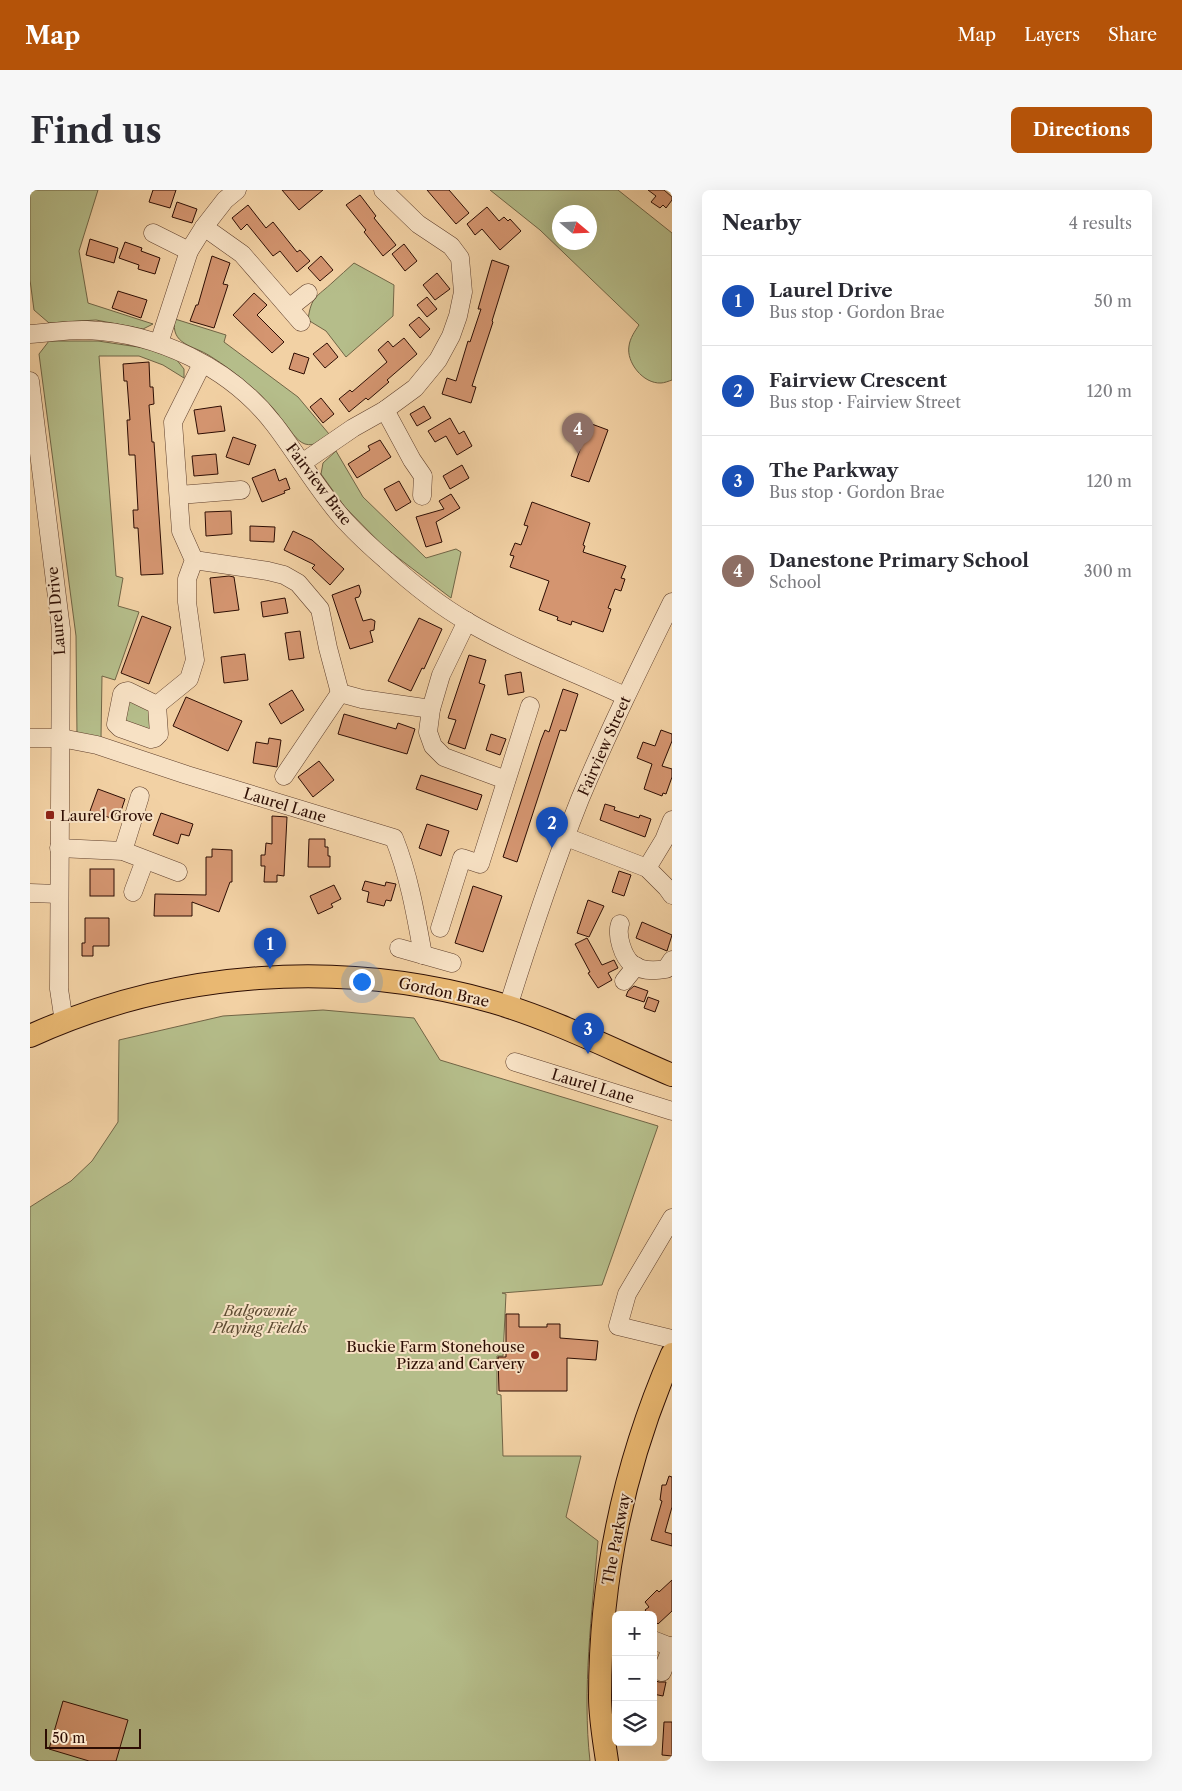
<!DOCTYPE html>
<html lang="en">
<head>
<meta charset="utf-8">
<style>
  :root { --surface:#fff; --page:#f7f7f7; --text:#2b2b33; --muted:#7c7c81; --line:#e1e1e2; --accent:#b45309 }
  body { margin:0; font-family:"Libre Caslon Text",serif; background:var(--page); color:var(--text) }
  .controls { position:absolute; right:15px; bottom:15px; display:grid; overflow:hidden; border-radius:8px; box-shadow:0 5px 20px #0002 }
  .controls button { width:45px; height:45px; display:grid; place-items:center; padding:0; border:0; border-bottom:1px solid var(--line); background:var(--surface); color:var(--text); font:25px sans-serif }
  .compass { position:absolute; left:522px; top:15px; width:45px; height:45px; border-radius:50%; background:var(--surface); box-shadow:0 5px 20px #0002; rotate:109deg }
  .scale { position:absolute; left:15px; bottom:12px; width:96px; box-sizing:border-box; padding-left:5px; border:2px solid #2d0d03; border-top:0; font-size:14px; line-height:18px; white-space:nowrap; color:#2d0d03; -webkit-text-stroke:4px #f7e1c4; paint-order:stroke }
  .you { position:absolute; left:331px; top:791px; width:18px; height:18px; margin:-12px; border:4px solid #fff; border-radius:50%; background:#1a73e8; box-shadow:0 0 0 8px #1a73e833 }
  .badge { display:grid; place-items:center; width:32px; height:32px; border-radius:50%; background:var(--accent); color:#fff; font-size:16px; font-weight:700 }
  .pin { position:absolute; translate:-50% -41px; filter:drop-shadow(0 1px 2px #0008) }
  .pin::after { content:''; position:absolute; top:26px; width:18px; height:15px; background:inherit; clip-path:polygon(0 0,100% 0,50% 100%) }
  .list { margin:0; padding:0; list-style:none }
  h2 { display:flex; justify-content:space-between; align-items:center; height:65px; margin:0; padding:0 20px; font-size:21px }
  h2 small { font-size:16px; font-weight:400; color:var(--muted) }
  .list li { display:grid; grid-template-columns:32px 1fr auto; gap:15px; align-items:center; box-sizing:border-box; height:90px; padding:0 20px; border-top:1px solid var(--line) }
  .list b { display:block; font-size:19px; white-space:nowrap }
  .list p { margin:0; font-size:16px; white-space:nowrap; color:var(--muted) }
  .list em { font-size:16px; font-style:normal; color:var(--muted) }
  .icon { flex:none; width:28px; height:28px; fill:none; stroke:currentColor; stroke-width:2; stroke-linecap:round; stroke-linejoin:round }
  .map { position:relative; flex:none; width:642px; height:1571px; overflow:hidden; border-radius:8px }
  header { display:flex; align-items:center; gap:30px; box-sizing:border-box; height:70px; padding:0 25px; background:var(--accent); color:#fff }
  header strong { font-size:24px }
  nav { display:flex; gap:28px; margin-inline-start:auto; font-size:18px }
  .intro { display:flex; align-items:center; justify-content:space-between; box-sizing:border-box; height:120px; padding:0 30px }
  h1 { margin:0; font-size:35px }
  .button { padding:12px 22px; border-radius:8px; background:var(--accent); color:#fff; font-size:18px; font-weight:700 }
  main { display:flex; gap:30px; padding:0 30px }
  aside { flex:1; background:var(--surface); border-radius:8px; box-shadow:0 5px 20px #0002 }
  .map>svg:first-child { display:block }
</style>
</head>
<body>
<header>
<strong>Map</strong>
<nav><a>Map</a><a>Layers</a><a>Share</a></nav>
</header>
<div class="intro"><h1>Find us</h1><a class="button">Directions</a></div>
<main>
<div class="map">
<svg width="642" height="1571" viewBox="0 0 642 1571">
  <rect width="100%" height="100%" fill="#f2d1a4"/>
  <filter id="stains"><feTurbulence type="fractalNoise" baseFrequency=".004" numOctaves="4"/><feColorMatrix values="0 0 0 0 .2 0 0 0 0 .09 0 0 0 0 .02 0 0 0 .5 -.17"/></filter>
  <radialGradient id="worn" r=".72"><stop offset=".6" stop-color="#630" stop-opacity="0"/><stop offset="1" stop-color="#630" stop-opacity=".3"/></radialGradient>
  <g fill="#b5bd8a" stroke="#716546" fill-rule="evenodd">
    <polygon points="0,0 68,0 49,61 58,113 123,134 113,139 66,130 19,133 4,120 0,90"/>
    <path d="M 460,0 L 588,0 L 642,43 L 642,190 C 639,191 634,193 631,193 C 613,194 596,172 599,156 C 600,148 605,141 609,135 L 510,40 ZM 530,22 L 560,22 L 560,52 L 530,52 Z"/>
    <path d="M 324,73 L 364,95 L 363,126 L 316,167 L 296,141 L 278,130 C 281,106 287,107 303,92 C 310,86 317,79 324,73 Z"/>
    <path d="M 145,129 L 196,145 L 194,152 L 268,207 L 299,244 C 292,250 285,257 275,254 C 266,251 260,239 254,232 C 233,205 209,184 180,166 C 163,155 140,155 145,129 Z"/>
    <polygon points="19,151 68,151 115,158 146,169 154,179 154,188 133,175 109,166 69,166 86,386 93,388 88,416 109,422 85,490 72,486 71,548 47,546 46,446 9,164"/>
    <polygon points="306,261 333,307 396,368 426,359 431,362 421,408 354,357 314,316 291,284 293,273"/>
    <polygon points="99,509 120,517 125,541 91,530"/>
    <path d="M 293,820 L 384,828 L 410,870 L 628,936 L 572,1095 L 472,1103 L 476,1104 L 473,1166 L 467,1166 L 467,1204 L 471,1205 L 473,1266 L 551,1266 L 536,1327 L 568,1351 C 562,1422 552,1501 560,1571 L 0,1571 L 0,1017 L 41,991 L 62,971 L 88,932 L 89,850 L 193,826 Z"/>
  </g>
  <g fill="#d49570" stroke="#2d0d03">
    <polygon points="123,0 146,0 140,18 119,12"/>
    <polygon points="252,0 293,0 269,20"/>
    <polygon points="397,0 419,0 439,23 426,34"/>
    <polygon points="618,0 634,0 642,7 642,10 636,18 633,15 630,18 621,12 626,6"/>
    <polygon points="330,5 346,26 344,28 366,55 353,66 334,42 336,40 316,15"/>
    <polygon points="147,12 167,19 162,33 142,27"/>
    <polygon points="218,15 236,38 243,32 267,62 270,60 280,71 267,82 250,61 243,66 217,34 211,40 202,28"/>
    <polygon points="457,17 469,31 474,27 478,31 480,29 491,41 470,60 452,39 445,45 437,34"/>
    <polygon points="60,49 88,58 84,73 56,65"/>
    <polygon points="95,52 112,58 111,61 130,68 125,84 108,79 109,75 89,68"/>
    <polygon points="374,54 387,71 375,81 362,64"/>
    <polygon points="182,66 200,73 193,94 198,95 184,138 160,131 166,115 168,115"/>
    <polygon points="291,66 303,80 290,91 278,78"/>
    <polygon points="462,70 479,76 462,131 463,132 442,196 446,197 441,213 412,204 417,188 426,191 438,151 440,152 451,119 448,119"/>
    <polygon points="407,83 420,99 405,110 393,95"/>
    <polygon points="88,101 117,110 111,128 82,118"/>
    <polygon points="224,103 237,115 227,125 254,152 242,163 203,125"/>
    <polygon points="397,107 407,119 397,127 387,115"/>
    <polygon points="389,127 400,139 390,148 379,135"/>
    <polygon points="374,148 387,164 357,190 359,192 338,210 336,208 319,222 309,209 320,200 322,202 357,172 348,160 358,151 363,157"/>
    <polygon points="297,153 308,167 295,178 283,164"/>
    <polygon points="264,163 279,168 274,184 259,179"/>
    <polygon points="119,172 120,197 123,197 124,214 119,215 122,252 124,252 133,384 111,385 108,338 104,338 103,320 108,320 105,265 99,265 97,230 100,230 97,191 94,191 93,174"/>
    <polygon points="291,208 304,224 293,233 280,217"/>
    <polygon points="191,216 195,241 168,244 164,220"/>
    <polygon points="394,216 401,228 387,236 380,224"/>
    <polygon points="420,228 429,244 434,241 442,256 427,265 416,246 405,252 398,241"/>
    <polygon points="559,233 578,240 559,292 541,286"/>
    <polygon points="203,247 226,255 219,275 196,267"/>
    <polygon points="350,250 361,267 327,288 318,274 340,260 338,256"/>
    <polygon points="186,264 188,284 164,286 162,266"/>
    <polygon points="432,275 439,288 420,299 413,286"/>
    <polygon points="245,279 249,291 256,288 260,299 254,301 255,303 232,312 222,288"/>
    <polygon points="369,291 381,312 366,321 354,299"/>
    <polygon points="421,304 430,318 406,332 412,352 396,357 386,327 414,319 409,311"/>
    <polygon points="502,312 560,333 553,355 555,356 553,362 596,376 591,388 595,389 591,401 585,399 578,418 581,419 573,442 542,431 541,435 527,430 528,427 509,420 519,391 480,377 484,366 480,365 485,353 491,355 498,336 494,335"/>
    <polygon points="201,321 202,344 176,346 175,322"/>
    <polygon points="220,336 245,337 244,352 220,351"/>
    <polygon points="263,341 282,350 314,379 300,395 282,378 285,375 254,360"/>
    <polygon points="199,386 204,387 209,420 184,423 180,388"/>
    <polygon points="329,395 331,402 329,407 325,408 333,431 341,429 345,431 344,440 340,441 343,452 320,459 302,405"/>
    <polygon points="255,408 258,423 233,427 231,412"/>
    <polygon points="112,426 141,437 119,494 91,483"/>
    <polygon points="389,428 412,439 394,479 392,478 381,501 358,491"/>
    <polygon points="270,441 274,468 259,470 255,443"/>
    <polygon points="215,464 218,490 194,493 191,467"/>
    <polygon points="439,465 456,470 449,493 455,495 435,559 418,553 426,530 418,528"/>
    <polygon points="491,482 494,502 478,505 475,485"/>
    <polygon points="533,499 548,504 536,541 530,540 487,672 473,667 511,550 515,540 519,542"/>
    <polygon points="262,500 274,520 251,534 239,514"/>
    <polygon points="156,507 212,531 198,561 143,536"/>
    <polygon points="314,524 366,539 368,533 385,539 377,564 308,544"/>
    <polygon points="631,540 642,544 642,551 632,576 642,579 642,587 636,604 633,603 632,606 614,599 622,574 607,568 613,552 625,556"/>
    <polygon points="461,544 476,549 470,565 456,560"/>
    <polygon points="239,548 251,550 247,577 223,573 226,552 238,554"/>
    <polygon points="289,571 304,590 283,607 268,587"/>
    <polygon points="391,585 452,605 447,620 386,599"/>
    <polygon points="68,599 95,609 91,621 88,619 84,629 60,621"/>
    <polygon points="575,614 585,617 584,620 609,628 610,625 621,629 615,647 570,630"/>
    <polygon points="131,623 163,634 159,646 151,644 148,654 123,645"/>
    <polygon points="242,626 257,627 254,686 247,685 247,692 234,692 235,676 231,676 231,665 235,665 236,653 242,654"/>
    <polygon points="397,634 419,641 411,666 389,658"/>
    <polygon points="279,649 295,649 295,657 298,657 298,666 300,666 300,677 278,677"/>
    <polygon points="182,659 202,660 202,692 200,692 189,722 162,712 162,726 124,726 125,704 176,705 176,667 182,667"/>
    <rect x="60" y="679" width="24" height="27"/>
    <polygon points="589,681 601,685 594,706 582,702"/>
    <polygon points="335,691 355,696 356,692 366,694 361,711 356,710 354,716 337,712 339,702 332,700"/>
    <polygon points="304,695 311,709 301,714 303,717 288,724 280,706"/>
    <polygon points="443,696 472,706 453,762 425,753"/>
    <polygon points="558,710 574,716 559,747 547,743"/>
    <polygon points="55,728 79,728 79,756 63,756 63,766 52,766 52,753 55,753"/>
    <polygon points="612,732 642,745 637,761 606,748"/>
    <polygon points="557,748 572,775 584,770 588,778 578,783 582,790 568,798 558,783 560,782 545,754"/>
    <polygon points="604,796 618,801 614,812 596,806 598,801"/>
    <polygon points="618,807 629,811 625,822 614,818"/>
    <polygon points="476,1124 489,1124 489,1137 517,1137 517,1134 530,1134 530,1148 568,1151 566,1170 537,1168 537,1201 469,1201 468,1167 476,1167"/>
    <polygon points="639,1286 642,1287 642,1317 635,1342 642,1344 642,1356 621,1350 632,1311 630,1310 632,1295 636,1295"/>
    <polygon points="642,1390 642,1421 628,1434 623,1429 623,1425 619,1425 615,1420 619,1417 615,1412 627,1400 629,1402"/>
    <polygon points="623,1490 629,1492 636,1492 633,1506 623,1504"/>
    <polygon points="33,1511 98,1530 86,1571 59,1571 19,1559"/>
    <polygon points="634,1532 642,1532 642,1566 632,1565"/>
  </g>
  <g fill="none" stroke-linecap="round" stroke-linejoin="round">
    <g stroke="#5e3e2b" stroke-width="19">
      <g id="minor">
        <polyline points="174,37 212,64 271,132"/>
        <polyline points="123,43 159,61"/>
        <polyline points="259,118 278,103"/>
        <path d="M 0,144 C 19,143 38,139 57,140 C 127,143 200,177 244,234 C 268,265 288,301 315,331 C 328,345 342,358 356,370 C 380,392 410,416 438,432 C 488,461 543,482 595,506"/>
        <polyline points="129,153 159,61 174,37 195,10 207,0"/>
        <polyline points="0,191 31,439 29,799 34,832"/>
        <polyline points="355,220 382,270 393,286 392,306"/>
        <polyline points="272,273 323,238 355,220 385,198 408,170 421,146 428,126 433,102 430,68 421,56 388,34 353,0"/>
        <polyline points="149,305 211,300"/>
        <polyline points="164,370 238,381 254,385 268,393 290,419 298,458 310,503 332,509 401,519"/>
        <polyline points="437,431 411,485 401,519 398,542 403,556 414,567 476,590"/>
        <polygon points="98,501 127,515 129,544 125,548 121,549 90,538 86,534 92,504 94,502"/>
        <polyline points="127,515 159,489 165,470 157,412 157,389 164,370 151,341 143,232 172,174"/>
        <path d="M 0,548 L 31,548 L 67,555 L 157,585 L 364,648 C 379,685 386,726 393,765"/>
        <polyline points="254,586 310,503"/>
        <polyline points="536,647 617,678 637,698 642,705"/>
        <polyline points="29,658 93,661 148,682"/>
        <polyline points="93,661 110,606"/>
        <polyline points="617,678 634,650 642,630"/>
        <polyline points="103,702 115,670"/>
        <polyline points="0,703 29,704"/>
        <path d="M 590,734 C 586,745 593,767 602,774 C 612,782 625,781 636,779 L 642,770"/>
        <polyline points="410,738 432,668 450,674 500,516"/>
        <polyline points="369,758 422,773"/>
        <polyline points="594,791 606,776"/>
        <path d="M 478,817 C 500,747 523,677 550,609 C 578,542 610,477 642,412"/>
        <polyline points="485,872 642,921"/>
        <polyline points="642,1028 597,1104 588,1136 642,1149"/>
        <polyline points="623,1450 641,1457"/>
        <polyline points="632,1482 642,1456"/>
      </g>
    </g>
    <g stroke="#2d0d03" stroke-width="24">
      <g id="major">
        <path d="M 0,846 C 145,780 310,769 463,812 C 525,830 583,860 642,885"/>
        <path d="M 577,1571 C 574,1550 570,1528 570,1507 C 570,1389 595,1272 642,1164"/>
      </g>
    </g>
    <use href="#minor" stroke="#f7e1c4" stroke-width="18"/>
    <use href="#major" stroke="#e9b872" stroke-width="22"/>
  </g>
  <g fill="#8f2418" stroke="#f7e1c4" stroke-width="2">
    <rect x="15" y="620" width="10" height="10" rx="2.5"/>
    <circle cx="505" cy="1165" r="5"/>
  </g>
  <g text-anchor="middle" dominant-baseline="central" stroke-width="4" stroke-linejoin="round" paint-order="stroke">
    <g font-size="15" fill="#2d0d03" stroke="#f7e1c4">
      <text transform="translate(289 294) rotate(53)">Fairview Brae</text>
      <text transform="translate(26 421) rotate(-95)">Laurel Drive</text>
      <text transform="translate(574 556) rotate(-66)">Fairview Street</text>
      <text transform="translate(255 615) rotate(17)">Laurel Lane</text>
      <text transform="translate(414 802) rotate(12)">Gordon Brae</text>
      <text transform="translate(563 896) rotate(17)">Laurel Lane</text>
      <text transform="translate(586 1349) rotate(-79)">The Parkway</text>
    </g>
    <g font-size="15" fill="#2d0d03" stroke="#f7e1c4" text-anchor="start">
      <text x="30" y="625">Laurel Grove</text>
      <text x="495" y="1156" text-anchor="end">Buckie Farm Stonehouse<tspan x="495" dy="17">Pizza and Carvery</tspan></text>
    </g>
    <g font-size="15" font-style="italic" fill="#5d4b32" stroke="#f7e1c4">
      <text x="230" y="1120">Balgownie<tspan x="230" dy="17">Playing Fields</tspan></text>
    </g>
  </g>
  <rect width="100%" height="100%" filter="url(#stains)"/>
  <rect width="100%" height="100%" fill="url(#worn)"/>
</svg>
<div class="controls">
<button>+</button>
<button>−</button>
<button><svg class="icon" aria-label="layers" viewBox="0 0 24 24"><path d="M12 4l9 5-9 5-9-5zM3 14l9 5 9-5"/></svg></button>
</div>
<svg class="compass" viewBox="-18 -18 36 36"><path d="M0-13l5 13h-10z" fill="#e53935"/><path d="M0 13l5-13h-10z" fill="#7c7c81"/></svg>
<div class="scale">50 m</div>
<div class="you"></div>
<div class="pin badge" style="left:240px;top:779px;background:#1a4fb4">1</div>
<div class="pin badge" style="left:522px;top:658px;background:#1a4fb4">2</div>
<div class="pin badge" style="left:558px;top:864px;background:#1a4fb4">3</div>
<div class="pin badge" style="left:548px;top:264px;background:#8d6e63">4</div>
</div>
<aside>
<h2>Nearby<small>4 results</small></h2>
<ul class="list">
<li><span class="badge" style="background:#1a4fb4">1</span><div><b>Laurel Drive</b><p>Bus stop · Gordon Brae</p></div><em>50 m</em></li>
<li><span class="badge" style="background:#1a4fb4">2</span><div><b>Fairview Crescent</b><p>Bus stop · Fairview Street</p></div><em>120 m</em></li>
<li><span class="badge" style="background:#1a4fb4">3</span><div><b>The Parkway</b><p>Bus stop · Gordon Brae</p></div><em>120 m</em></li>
<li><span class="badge" style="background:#8d6e63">4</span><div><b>Danestone Primary School</b><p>School</p></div><em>300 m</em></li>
</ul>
</aside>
</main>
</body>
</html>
